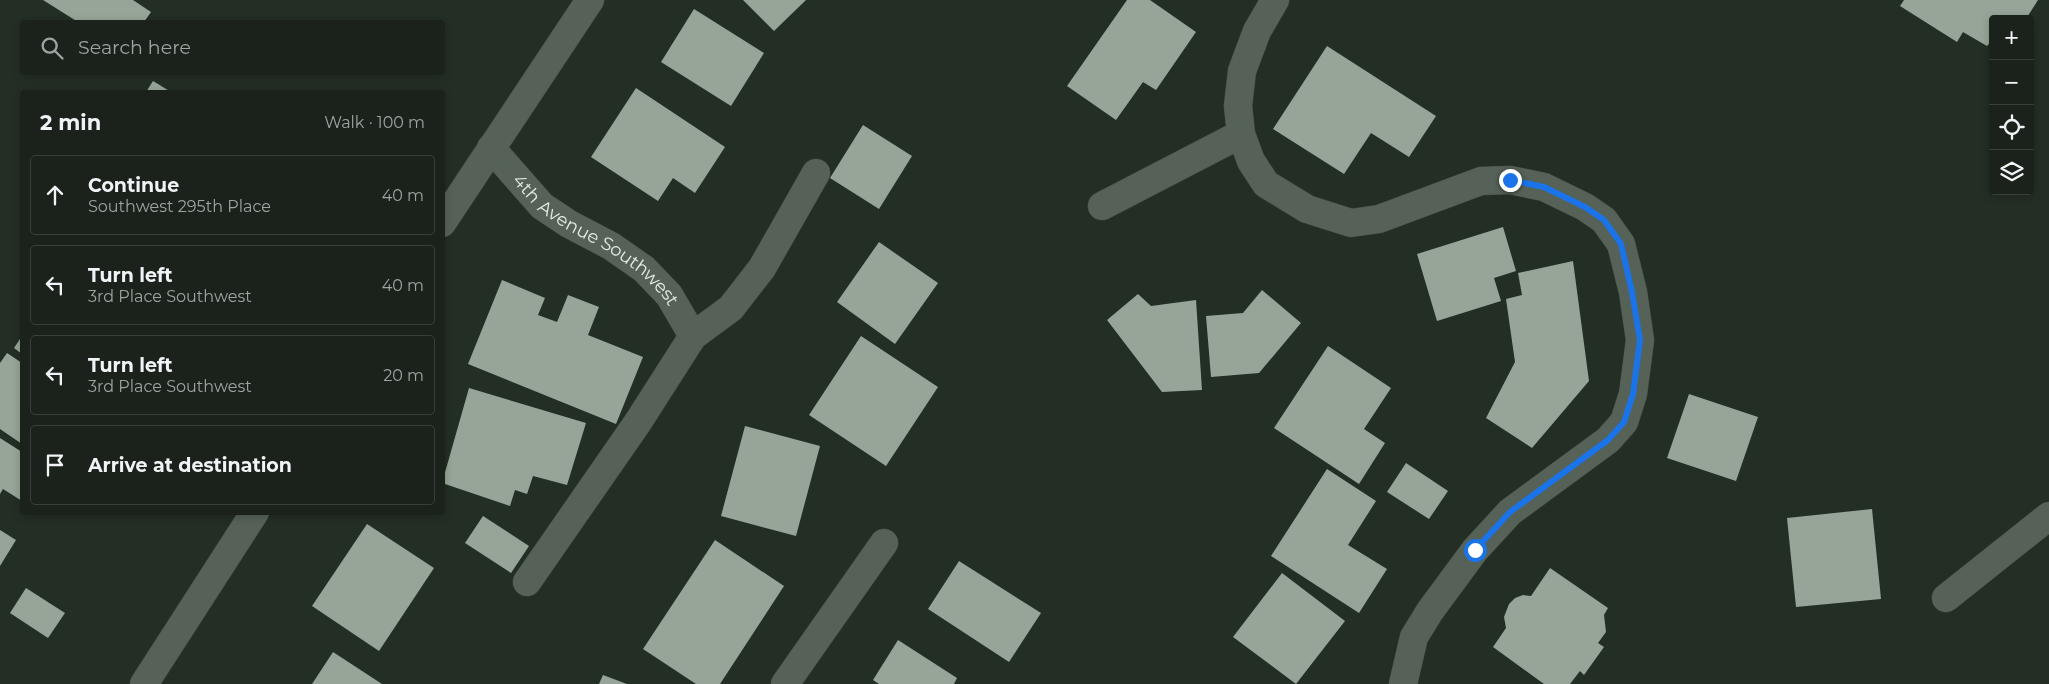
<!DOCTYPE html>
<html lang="en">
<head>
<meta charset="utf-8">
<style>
  :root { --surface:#1a221b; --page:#272f28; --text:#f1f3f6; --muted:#9fa4a3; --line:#383f3a }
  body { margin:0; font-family:Montserrat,sans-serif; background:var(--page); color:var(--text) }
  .controls { position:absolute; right:15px; top:15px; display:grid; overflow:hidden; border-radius:5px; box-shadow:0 2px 8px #0003 }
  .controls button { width:45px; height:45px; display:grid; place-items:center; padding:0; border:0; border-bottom:1px solid var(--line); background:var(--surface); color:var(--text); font:25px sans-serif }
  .stop { position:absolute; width:15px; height:15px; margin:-11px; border:4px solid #1a73e8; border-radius:50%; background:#fff }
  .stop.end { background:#1a73e8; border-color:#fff; box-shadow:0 1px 5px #0008 }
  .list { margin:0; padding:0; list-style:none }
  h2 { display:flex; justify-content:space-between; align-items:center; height:65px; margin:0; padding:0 20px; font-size:21px }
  h2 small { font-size:16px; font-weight:400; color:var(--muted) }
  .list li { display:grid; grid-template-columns:32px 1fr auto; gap:15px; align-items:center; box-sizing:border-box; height:80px; margin:0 10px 10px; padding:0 10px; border:1px solid var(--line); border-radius:5px }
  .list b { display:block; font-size:19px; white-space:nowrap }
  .list p { margin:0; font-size:16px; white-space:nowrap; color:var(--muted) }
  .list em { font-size:16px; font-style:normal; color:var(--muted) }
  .icon { flex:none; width:28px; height:28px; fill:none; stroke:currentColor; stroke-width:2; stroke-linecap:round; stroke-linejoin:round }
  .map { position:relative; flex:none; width:2049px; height:684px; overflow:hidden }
  .search { position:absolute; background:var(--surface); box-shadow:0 2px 8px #0003; left:20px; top:20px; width:425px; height:55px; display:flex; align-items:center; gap:12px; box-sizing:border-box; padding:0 18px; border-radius:5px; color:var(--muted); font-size:19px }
  .panel { position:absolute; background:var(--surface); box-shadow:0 2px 8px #0003; left:20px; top:90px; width:425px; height:425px; border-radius:5px }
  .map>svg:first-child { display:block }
</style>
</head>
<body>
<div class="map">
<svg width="2049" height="684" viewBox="0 0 2049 684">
  <rect width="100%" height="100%" fill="#232e24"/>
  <g fill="#97a598">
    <polygon points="43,0 133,0 151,12 144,22 78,22"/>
    <polygon points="743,0 806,0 774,31"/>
    <polygon points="1127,0 1150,0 1196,32 1156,90 1143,82 1116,120 1067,86"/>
    <polygon points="1904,0 2038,0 2026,19 1993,19 1993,39 1987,46 1963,32 1957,42 1900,6"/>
    <polygon points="694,9 764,53 731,106 661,62"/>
    <polygon points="1327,46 1436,116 1409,157 1371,133 1344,174 1273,129"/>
    <polygon points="153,81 171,92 146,92"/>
    <polygon points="636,88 725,147 695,193 673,178 658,201 591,157"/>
    <polygon points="863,125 912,156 879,209 830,178"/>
    <polygon points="1503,227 1516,271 1494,278 1501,301 1437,321 1417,254"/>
    <polygon points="879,242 938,283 895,344 837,302"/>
    <polygon points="1573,261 1589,381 1532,448 1486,418 1515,362 1506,299 1522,295 1518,273"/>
    <polygon points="502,280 545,298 538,315 557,322 568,295 599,307 588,335 643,357 616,424 468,364"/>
    <polygon points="1262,290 1301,323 1259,373 1211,377 1206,316 1243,313"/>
    <polygon points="1138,294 1151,306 1196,300 1202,390 1162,392 1107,320"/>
    <polygon points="22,336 22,354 14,348"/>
    <polygon points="861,336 938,387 886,466 809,415"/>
    <polygon points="1328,346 1391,388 1364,429 1385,443 1359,484 1274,428"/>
    <polygon points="7,353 22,363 22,444 0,429 0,363"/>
    <polygon points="469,388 586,423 567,485 533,476 527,494 515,490 510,506 442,483"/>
    <polygon points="1689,394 1758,417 1736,481 1667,458"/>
    <polygon points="745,426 820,446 796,536 721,516"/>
    <polygon points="0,438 22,452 22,501 3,489 0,494"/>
    <polygon points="1406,463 1448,491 1429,519 1387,492"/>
    <polygon points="1327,469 1376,501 1348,545 1387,569 1359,613 1271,556"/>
    <polygon points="1872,509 1881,599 1796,607 1787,518"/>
    <polygon points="483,516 529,546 511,573 465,543"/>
    <polygon points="367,524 434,568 379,651 312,606"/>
    <polygon points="0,530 16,540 0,566"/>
    <polygon points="715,540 784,586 720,684 696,684 643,649"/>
    <polygon points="959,561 1041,613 1009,662 928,609"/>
    <polygon points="1550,568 1608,608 1604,615 1606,632 1598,643 1604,647 1584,675 1580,671 1570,684 1544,684 1493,647 1506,628 1504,617 1509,604 1515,598 1523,595 1531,596"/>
    <polygon points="1282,573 1345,621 1296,684 1233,637"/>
    <polygon points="26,588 65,613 48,638 10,613"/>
    <polygon points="898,640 957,678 954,684 879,684 873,680"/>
    <polygon points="333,652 382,684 312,684"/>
    <polygon points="603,675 627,684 599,684"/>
  </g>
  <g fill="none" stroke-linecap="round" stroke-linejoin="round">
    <g stroke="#404941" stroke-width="29">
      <g id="street">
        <polyline points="1275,0 1257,31 1242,71 1238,106 1241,134 1251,161 1266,184 1307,209 1351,223 1379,219 1481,181 1510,180 1544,187 1585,207 1604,220 1621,244 1633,292 1640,340 1633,394 1624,422 1608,440 1510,512 1475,550 1430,611 1414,637 1403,684"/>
        <path id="s1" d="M 491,148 L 542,206 L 569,224 L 611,246 L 644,269 L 669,295 L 693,336"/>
        <polyline points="1102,206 1241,134"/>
        <polyline points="527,582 638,422 693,336 731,308 762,268 816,173"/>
        <polyline points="1946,598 2049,516"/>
        <polyline points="785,684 884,543"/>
      </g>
    </g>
    <g stroke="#404941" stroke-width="29">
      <g id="secondary">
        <polyline points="442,223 590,0"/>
        <polyline points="144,684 255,512"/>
      </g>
    </g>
    <use href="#street" stroke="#566257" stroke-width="28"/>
    <use href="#secondary" stroke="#566257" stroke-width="28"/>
  </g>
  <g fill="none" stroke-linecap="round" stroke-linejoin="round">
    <polyline stroke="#1a73e8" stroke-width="6" points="1475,550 1510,512 1608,440 1624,422 1633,394 1640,340 1632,292 1621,244 1604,220 1585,207 1544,187 1510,180"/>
  </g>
  <g text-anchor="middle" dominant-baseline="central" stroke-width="5" stroke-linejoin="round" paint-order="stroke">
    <g font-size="18" fill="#e4ebe4" stroke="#1a251b">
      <text stroke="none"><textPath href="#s1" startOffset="141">4th Avenue Southwest</textPath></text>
    </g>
  </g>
</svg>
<div class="controls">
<button>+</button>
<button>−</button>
<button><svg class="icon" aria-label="locate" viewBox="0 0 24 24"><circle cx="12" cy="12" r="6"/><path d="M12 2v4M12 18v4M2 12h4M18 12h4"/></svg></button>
<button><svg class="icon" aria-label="layers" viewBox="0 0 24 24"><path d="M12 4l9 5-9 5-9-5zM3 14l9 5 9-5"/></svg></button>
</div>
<div class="stop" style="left:1475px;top:550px"></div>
<div class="stop end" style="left:1510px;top:180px"></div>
<div class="search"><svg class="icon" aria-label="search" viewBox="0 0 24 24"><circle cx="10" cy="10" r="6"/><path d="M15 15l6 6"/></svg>Search here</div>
<section class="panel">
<h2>2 min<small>Walk · 100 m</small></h2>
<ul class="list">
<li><svg class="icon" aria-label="ahead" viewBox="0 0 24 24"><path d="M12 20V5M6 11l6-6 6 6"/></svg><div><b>Continue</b><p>Southwest 295th Place</p></div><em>40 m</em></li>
<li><svg class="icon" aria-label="left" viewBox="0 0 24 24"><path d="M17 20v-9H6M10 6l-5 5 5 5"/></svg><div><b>Turn left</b><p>3rd Place Southwest</p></div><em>40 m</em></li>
<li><svg class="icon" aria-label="left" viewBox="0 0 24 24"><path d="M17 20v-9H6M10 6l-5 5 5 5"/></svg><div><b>Turn left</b><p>3rd Place Southwest</p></div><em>20 m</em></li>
<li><svg class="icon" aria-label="arrive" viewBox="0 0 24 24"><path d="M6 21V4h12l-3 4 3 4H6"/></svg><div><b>Arrive at destination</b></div></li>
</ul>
</section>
</div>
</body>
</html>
